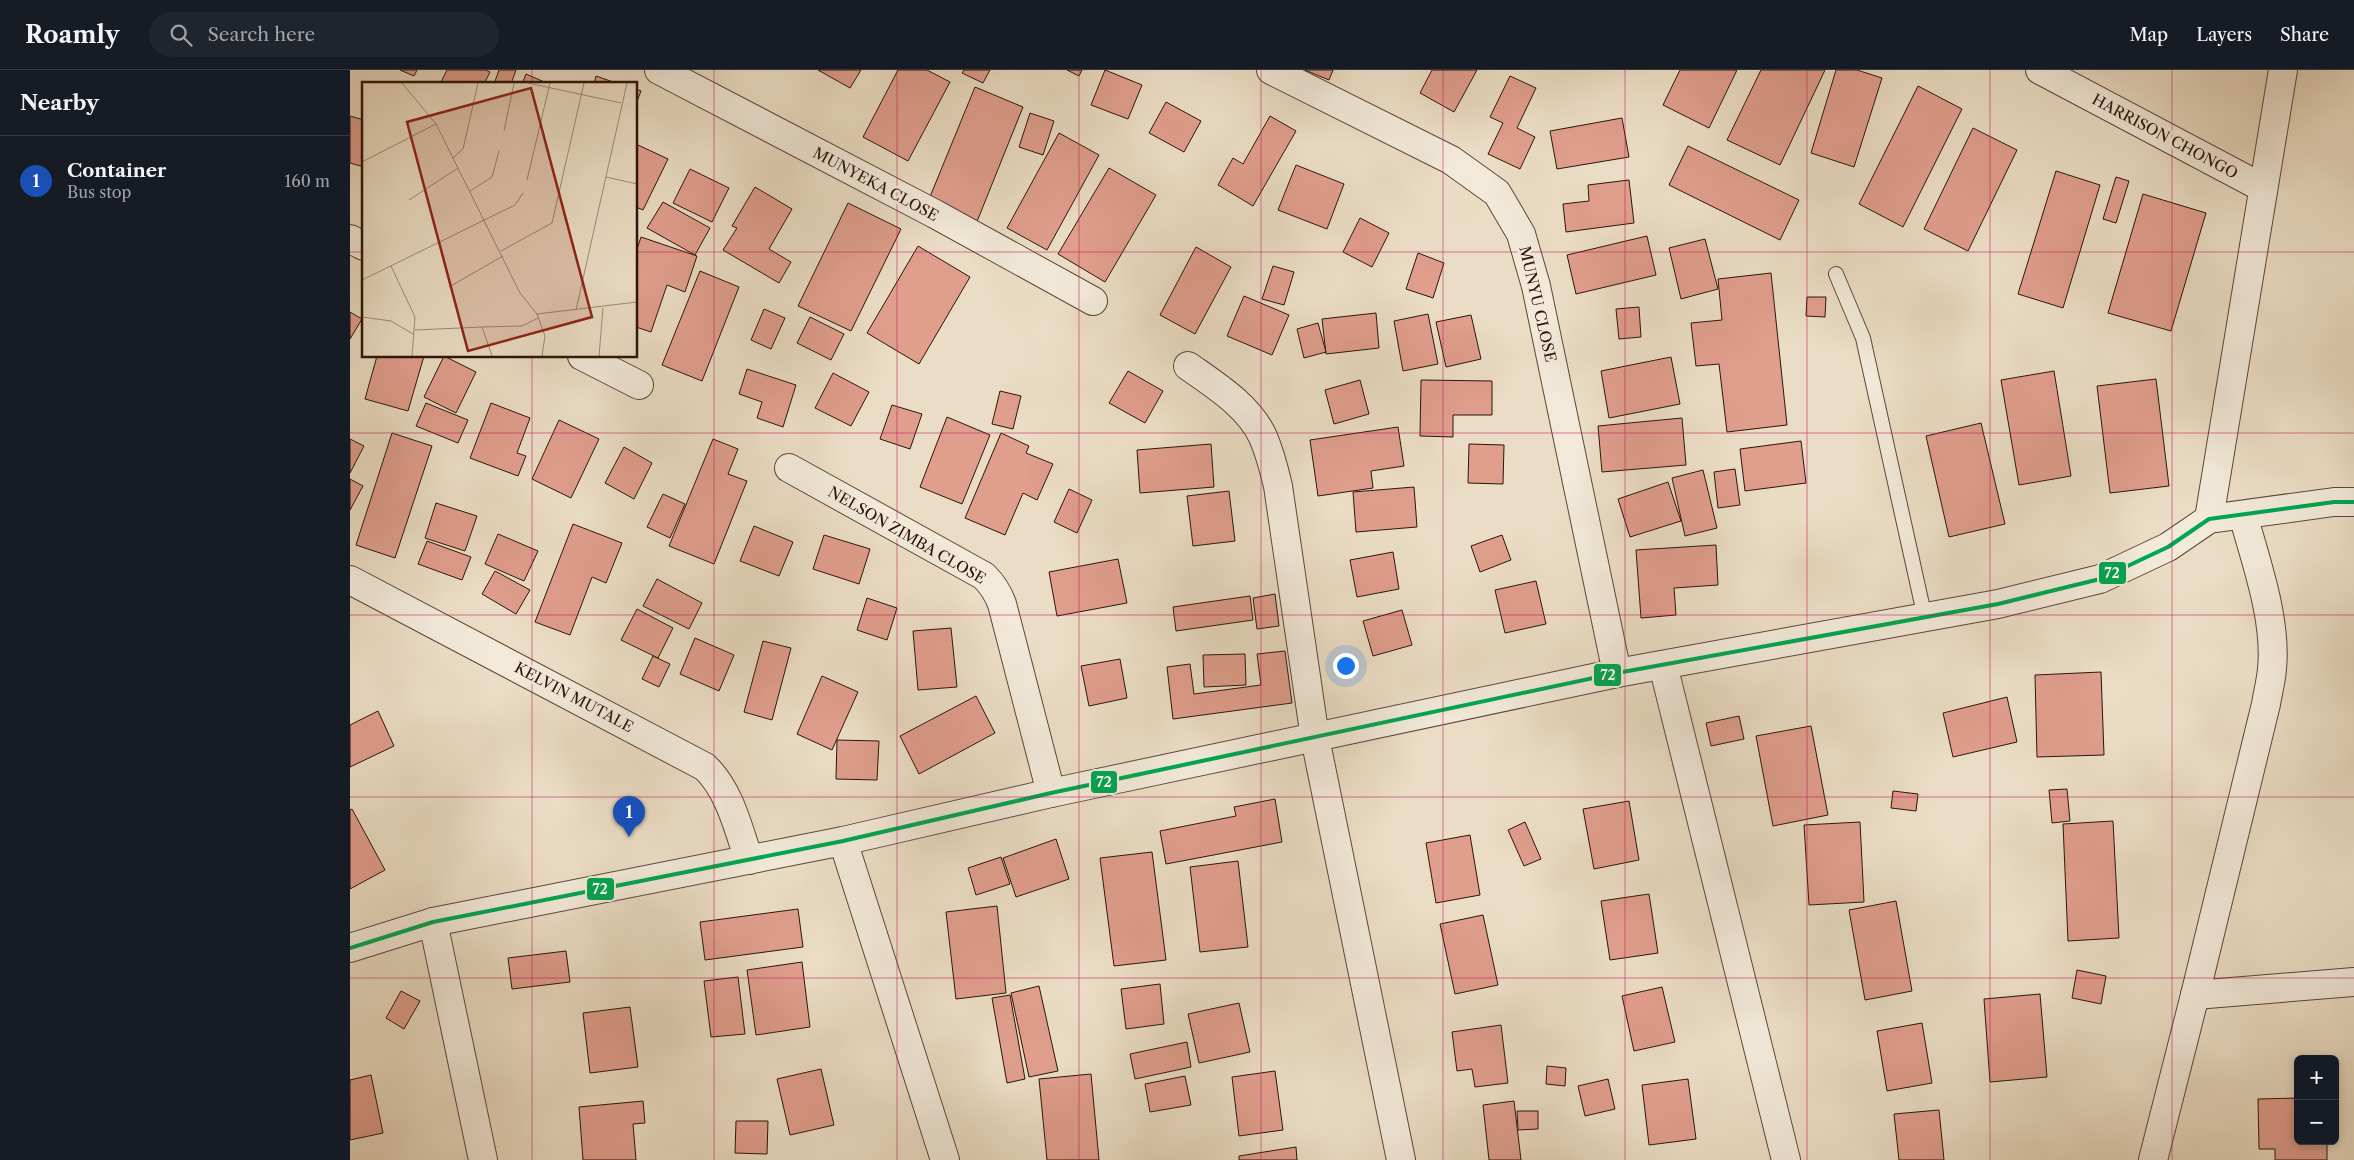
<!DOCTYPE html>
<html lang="en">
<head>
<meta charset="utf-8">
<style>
  :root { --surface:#171b24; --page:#20242c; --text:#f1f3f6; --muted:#9ea1a6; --line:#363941; --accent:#c59692 }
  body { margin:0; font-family:"Libre Caslon Text",serif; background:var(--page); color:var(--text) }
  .controls { position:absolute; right:15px; bottom:15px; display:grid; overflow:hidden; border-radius:8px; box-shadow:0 2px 8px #0003 }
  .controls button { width:45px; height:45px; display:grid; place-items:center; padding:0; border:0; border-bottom:1px solid var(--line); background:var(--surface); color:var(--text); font:25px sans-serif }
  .you { position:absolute; left:995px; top:595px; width:18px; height:18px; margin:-12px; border:4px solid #fff; border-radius:50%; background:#1a73e8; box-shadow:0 0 0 8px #1a73e833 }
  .badge { display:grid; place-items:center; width:32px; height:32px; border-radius:50%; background:var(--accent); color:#fff; font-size:16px; font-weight:700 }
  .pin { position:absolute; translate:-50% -41px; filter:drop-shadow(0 1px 2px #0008) }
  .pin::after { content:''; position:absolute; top:26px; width:18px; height:15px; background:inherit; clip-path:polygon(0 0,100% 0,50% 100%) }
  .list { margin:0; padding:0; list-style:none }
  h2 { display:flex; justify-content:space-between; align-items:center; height:65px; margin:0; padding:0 20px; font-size:21px }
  h2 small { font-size:16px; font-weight:400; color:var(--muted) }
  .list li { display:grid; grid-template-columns:32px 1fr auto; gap:15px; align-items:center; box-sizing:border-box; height:90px; padding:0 20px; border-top:1px solid var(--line) }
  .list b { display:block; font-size:19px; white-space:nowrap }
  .list p { margin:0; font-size:16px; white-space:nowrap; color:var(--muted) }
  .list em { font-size:16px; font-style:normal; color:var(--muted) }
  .icon { flex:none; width:28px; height:28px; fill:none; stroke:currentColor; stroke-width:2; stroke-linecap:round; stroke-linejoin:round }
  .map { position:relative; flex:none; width:2004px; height:1090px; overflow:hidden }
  header { display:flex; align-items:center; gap:30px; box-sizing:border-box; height:70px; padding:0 25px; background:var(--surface); border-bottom:1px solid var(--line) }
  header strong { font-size:24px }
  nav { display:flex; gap:28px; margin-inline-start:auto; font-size:18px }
  .search { width:350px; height:45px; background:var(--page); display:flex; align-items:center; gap:12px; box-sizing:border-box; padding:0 18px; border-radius:28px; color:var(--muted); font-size:19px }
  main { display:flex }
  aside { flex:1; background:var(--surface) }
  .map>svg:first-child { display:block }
</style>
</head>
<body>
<header>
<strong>Roamly</strong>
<div class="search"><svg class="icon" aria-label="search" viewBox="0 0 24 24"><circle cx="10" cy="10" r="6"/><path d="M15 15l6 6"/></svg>Search here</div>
<nav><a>Map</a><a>Layers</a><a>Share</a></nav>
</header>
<main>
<aside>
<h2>Nearby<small></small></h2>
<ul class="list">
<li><span class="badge" style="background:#1a4fb4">1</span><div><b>Container</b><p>Bus stop</p></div><em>160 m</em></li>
</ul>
</aside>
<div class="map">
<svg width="2004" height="1090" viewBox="0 0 2004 1090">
  <rect width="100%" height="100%" fill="#ebddc5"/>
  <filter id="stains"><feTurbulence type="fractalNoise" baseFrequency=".004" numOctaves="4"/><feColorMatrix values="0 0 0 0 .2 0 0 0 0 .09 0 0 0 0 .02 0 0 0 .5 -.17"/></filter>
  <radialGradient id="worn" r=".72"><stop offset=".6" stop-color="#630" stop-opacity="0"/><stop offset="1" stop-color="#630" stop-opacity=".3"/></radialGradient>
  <g fill="#e09e8d" stroke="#2b150b">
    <polygon points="50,0 67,0 64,6"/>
    <polygon points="97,0 136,0 140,2 134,14 90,14"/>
    <polygon points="149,0 166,0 161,14 144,14"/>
    <polygon points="468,0 511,0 500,18"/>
    <polygon points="548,0 577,0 600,12 558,91 513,67"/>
    <polygon points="614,0 640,0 633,13 612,3"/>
    <polygon points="717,0 732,0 729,6"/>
    <polygon points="755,0 792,15 778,49 741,35"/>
    <polygon points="955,0 983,0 979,10"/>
    <polygon points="1082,0 1127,0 1104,42 1070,23"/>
    <polygon points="1330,0 1387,0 1359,58 1313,35"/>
    <polygon points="1411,0 1475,0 1430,95 1377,70"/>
    <polygon points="1486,0 1507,0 1532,8 1504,97 1461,83"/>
    <polygon points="176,4 199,14 172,14"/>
    <polygon points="246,6 269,14 244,14"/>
    <polygon points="1160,6 1186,18 1167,58 1185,67 1170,99 1138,84 1153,53 1140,47"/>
    <polygon points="1568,16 1612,39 1553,157 1509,134"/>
    <polygon points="625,17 673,37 626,154 577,134"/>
    <polygon points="286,19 291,21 286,34"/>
    <polygon points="816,32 851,51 834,82 799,63"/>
    <polygon points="680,43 704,51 693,85 669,77"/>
    <polygon points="0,46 14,50 14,97 0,93"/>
    <polygon points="920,46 946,61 903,136 868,115 883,88 893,94"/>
    <polygon points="1272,48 1279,87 1207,99 1200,61"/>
    <polygon points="1623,58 1667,80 1618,181 1574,159"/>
    <polygon points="709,63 749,85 697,180 657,158"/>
    <polygon points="286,74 318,89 293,140 286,137"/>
    <polygon points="1338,76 1449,130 1430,170 1319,115"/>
    <polygon points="946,95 994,114 977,159 928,140"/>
    <polygon points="759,98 806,125 755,212 708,184"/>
    <polygon points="340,99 379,118 362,152 323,133"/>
    <polygon points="1706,101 1750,115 1713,238 1668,224"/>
    <polygon points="1766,107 1779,111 1766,153 1753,149"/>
    <polygon points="1279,110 1284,153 1216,162 1213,134 1239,131 1238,115"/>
    <polygon points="405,117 442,139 419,179 441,192 429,213 373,180 387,158 382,156"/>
    <polygon points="1793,124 1856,143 1821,261 1758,243"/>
    <polygon points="313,132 360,158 345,185 297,158"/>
    <polygon points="498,133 551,159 501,261 448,236"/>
    <polygon points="1010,148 1039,163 1022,197 993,182"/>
    <polygon points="1297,166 1306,205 1226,224 1217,185"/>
    <polygon points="291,167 347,186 335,222 317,215 301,262 286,257 286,182"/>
    <polygon points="1355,169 1368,219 1331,229 1319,178"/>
    <polygon points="568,176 620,207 569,294 517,263"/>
    <polygon points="846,177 881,197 845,264 810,245"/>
    <polygon points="1068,183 1094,193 1083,228 1056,219"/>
    <polygon points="923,196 944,202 934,235 912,229"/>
    <polygon points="350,201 389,217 352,311 312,295"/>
    <polygon points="1421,203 1437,355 1377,362 1369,294 1346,296 1341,253 1372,250 1368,209"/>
    <polygon points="894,226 939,245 922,285 877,266"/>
    <polygon points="1457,227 1476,227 1475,247 1456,246"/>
    <polygon points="1289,237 1291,267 1269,269 1266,239"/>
    <polygon points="414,239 435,248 421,279 401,270"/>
    <polygon points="0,242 12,249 0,269"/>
    <polygon points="1026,243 1029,278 976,284 972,249"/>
    <polygon points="1078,244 1088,294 1053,301 1044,251"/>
    <polygon points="1121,245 1131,289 1096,297 1086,252"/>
    <polygon points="460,247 494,264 481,290 447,273"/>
    <polygon points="968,253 976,282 954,288 947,259"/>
    <polygon points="27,286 74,286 58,341 15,329"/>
    <polygon points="94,286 126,302 106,343 74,327"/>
    <polygon points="1321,287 1330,334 1259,348 1251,301"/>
    <polygon points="397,299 446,315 433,357 407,348 412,332 389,324"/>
    <polygon points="778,301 813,321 795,353 759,333"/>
    <polygon points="1704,301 1721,406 1669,415 1651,310"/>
    <polygon points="483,303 519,322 501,356 465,338"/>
    <polygon points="1806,309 1819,416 1760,423 1747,316"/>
    <polygon points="1010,310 1019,344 984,354 975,320"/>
    <polygon points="1071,310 1142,311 1142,345 1103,345 1103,367 1070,366"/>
    <polygon points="650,321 671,326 663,359 642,354"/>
    <polygon points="76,333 118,350 108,373 66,356"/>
    <polygon points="141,333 180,348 167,383 176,386 168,406 120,388"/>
    <polygon points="542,335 572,344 560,379 530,369"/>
    <polygon points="597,347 640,365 612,434 570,417"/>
    <polygon points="1332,348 1336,395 1252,402 1248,356"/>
    <polygon points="209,350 249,369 221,428 182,409"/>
    <polygon points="1631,353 1655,454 1599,467 1576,366"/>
    <polygon points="1048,357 1054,396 1021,401 1023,418 968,426 960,370"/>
    <polygon points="42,363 82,376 45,488 6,475"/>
    <polygon points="651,363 679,376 676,383 703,394 687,430 673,423 655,465 615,448"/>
    <polygon points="0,369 14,376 0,403"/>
    <polygon points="363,369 388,379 378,404 397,411 364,494 319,476"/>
    <polygon points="1451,371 1456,413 1395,421 1390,379"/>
    <polygon points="861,374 864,417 790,423 787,380"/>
    <polygon points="1119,374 1154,375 1153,414 1118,413"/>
    <polygon points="274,377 302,393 284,429 255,413"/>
    <polygon points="1385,399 1390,435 1368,438 1364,402"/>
    <polygon points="1353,400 1367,458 1335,466 1322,408"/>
    <polygon points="0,409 13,416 0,440"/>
    <polygon points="1318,412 1331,451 1280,467 1268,429"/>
    <polygon points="1064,417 1067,457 1006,462 1003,422"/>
    <polygon points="719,419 742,430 727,463 704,452"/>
    <polygon points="879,421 885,471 843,476 837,426"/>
    <polygon points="313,424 335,434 320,468 297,457"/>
    <polygon points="86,433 127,446 115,481 75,468"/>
    <polygon points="223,454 272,473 256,513 242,507 220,565 185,552"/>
    <polygon points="404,456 443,472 429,506 390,491"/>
    <polygon points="148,464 188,481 174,511 135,494"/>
    <polygon points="474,465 520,479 509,514 463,499"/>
    <polygon points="1152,465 1161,490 1130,502 1121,476"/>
    <polygon points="77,471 121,487 112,510 68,494"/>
    <polygon points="1366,475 1368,515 1324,518 1326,545 1291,548 1286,480"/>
    <polygon points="1043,482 1049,519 1007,527 1000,490"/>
    <polygon points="768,489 777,533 707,546 699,502"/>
    <polygon points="145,501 180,520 166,544 132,524"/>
    <polygon points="307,509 352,533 339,559 293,536"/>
    <polygon points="1186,511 1196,554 1155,563 1145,520"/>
    <polygon points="925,524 929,556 907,559 903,528"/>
    <polygon points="900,526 903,550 826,561 823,537"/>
    <polygon points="517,528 547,538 537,570 507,560"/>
    <polygon points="287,539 323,558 308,588 271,570"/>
    <polygon points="1052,540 1062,575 1023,586 1013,551"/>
    <polygon points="601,558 607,617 568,620 563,561"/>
    <polygon points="345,568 384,585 369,621 330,604"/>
    <polygon points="413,571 441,578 422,650 394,642"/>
    <polygon points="935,581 942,633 823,649 817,597 840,594 844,624 911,615 907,584"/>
    <polygon points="895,584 896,615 854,617 853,585"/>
    <polygon points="303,586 320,594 309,617 292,609"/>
    <polygon points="770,589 777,628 739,636 731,596"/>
    <polygon points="1751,602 1754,685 1687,687 1685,605"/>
    <polygon points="472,606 508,622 482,680 447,664"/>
    <polygon points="626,626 645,663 569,704 550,666"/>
    <polygon points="1657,627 1667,672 1603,687 1593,643"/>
    <polygon points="28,641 44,676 0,697 0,655"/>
    <polygon points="1389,646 1394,669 1361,676 1356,653"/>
    <polygon points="1461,656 1478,745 1423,756 1406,666"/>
    <polygon points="487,670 529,671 527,710 486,709"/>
    <polygon points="1717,719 1720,751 1702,753 1699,720"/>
    <polygon points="1543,721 1568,724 1566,741 1541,738"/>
    <polygon points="925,729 932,772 816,794 810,761 886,746 884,737"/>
    <polygon points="1279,731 1289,790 1244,799 1233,739"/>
    <polygon points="2,739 35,800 0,819 0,740"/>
    <polygon points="1763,751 1769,868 1718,871 1713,754"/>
    <polygon points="1175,752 1191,789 1174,796 1158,760"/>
    <polygon points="1510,752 1514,832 1459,835 1454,755"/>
    <polygon points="1120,765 1130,825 1086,833 1076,773"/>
    <polygon points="706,769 719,809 666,827 653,788"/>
    <polygon points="802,782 816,890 764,896 750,788"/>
    <polygon points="651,787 660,814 626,825 618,798"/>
    <polygon points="888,791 898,877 850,882 840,797"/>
    <polygon points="1299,824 1308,883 1260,890 1251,831"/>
    <polygon points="1546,831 1562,921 1515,930 1499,840"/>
    <polygon points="647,836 656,923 606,929 596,842"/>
    <polygon points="448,839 453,877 355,890 350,852"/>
    <polygon points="1133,845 1148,915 1105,924 1090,854"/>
    <polygon points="216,881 220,912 162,919 158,888"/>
    <polygon points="452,892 460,957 406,965 397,900"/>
    <polygon points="1727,900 1756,906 1751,934 1722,928"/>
    <polygon points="388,907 395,964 361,967 354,911"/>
    <polygon points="810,914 814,954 776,959 771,919"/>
    <polygon points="689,916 708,1001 679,1007 661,923"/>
    <polygon points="1312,917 1325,972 1284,981 1272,926"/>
    <polygon points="51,921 70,931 54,959 36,948"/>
    <polygon points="1690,924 1697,1007 1640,1012 1634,929"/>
    <polygon points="660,925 675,1009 657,1013 642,928"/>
    <polygon points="889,933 900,982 849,993 838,944"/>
    <polygon points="280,937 288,997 240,1003 233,943"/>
    <polygon points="1572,953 1582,1013 1537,1021 1527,961"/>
    <polygon points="1151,955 1158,1013 1125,1017 1122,999 1107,1001 1102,962"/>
    <polygon points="837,972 841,997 785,1009 780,984"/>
    <polygon points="1197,996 1216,998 1215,1016 1196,1014"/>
    <polygon points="471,999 484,1055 440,1065 427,1009"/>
    <polygon points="925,1001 933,1060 889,1066 882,1007"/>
    <polygon points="741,1004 749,1090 697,1090 689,1009"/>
    <polygon points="21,1005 33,1063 0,1070 0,1010"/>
    <polygon points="835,1006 841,1035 800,1042 795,1014"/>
    <polygon points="1258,1009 1265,1039 1235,1046 1228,1016"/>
    <polygon points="1338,1009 1346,1069 1299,1075 1292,1015"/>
    <polygon points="1948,1028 1948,1071 1977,1071 1977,1090 1925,1090 1925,1079 1909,1079 1908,1029"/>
    <polygon points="293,1031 295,1053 283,1054 286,1090 233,1090 229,1037"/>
    <polygon points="1164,1031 1171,1090 1139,1090 1133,1035"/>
    <polygon points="1589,1040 1594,1090 1549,1090 1544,1044"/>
    <polygon points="1167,1041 1188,1041 1188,1059 1168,1060"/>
    <polygon points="386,1051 418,1051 417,1084 385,1083"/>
    <polygon points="946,1077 947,1090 889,1090 889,1086"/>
  </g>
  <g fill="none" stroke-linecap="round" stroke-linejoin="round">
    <g stroke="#5b473a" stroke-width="16">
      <polyline id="service" points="1486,204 1513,268 1575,548"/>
    </g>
    <g stroke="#5b473a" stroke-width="30">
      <g id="minor">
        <polyline points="309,0 585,144 743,231"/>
        <polyline points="921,0 1101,90 1147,123 1171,164 1186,216 1267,603"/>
        <polyline points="1690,0 1913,118"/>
        <polyline points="0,169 14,176"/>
        <polyline points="232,286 289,315"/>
        <path d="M 838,296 C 865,315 899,336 913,367 C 920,383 924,399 928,416 L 965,668 L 1051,1090"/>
        <path d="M 439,398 L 634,506 C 643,515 648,523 652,534 L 701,723"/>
        <path d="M 1893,445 C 1906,492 1927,550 1922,599 C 1921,611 1918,622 1916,634 L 1845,925 L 2004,912"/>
        <polyline points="1859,449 1933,0"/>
        <path d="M 0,510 L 355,697 C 380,721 388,758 399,790"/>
        <polyline points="1313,595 1436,1090"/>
        <polyline points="493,771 595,1090"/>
        <polyline points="83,852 133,1090"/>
        <polyline points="0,878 83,852 493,771 701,723 1267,603 1648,534 1750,509 1818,477 1859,449 1984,432 2004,432"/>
        <polyline points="1803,1090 1845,925"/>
      </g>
    </g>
    <use href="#service" stroke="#f2e9d9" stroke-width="14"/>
    <use href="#minor" stroke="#f2e9d9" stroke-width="28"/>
    <g stroke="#f2e9d9" stroke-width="8">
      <polyline id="bus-1" points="0,878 83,852 493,771 701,723 1267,603 1648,534 1750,509 1818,477 1859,449 1984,432 2004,432"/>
    </g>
    <use href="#bus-1" stroke="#00a651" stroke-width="4"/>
  </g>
  <path fill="none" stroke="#c2185b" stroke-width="1" stroke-opacity="0.55" d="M 182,0 L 182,14M 364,0 L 364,1090M 547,0 L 547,1090M 729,0 L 729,1090M 911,0 L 911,1090M 1093,0 L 1093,1090M 1275,0 L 1275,1090M 1457,0 L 1457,1090M 1640,0 L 1640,1090M 1822,0 L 1822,1090M 0,182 L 14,182M 286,182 L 2004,182M 182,286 L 182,1090M 0,363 L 2004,363M 0,545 L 2004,545M 0,727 L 2004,727M 0,908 L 2004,908"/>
  <g text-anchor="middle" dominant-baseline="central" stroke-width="5" stroke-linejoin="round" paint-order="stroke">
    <g font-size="15" fill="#2b150b" stroke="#f2e9d9">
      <text transform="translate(1815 66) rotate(28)">HARRISON CHONGO</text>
      <text transform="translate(526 114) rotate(28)">MUNYEKA CLOSE</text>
      <text transform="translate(1188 234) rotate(77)">MUNYU CLOSE</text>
      <text transform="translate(557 465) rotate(30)">NELSON ZIMBA CLOSE</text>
      <text transform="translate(224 627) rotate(28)">KELVIN MUTALE</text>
    </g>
  </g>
  <g transform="translate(12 12)">
    <rect width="275" height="275" fill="#ebddc5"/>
    <path fill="none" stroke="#9e8d7b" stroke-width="1" d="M 40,1 L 74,42 L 158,211 L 175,232 L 183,254 L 180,274M 166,1 L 259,21M 142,49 L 152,1M 91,76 L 101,67 L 116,1M 0,80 L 74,42M 244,95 L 275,102M 165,98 L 188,1M 108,109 L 130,95 L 137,69M 47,118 L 96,86M 139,169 L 190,141 L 222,1M 29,184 L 53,235 L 50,274M 0,198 L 153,123 L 161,111M 87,205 L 141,174M 214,228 L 265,1M 175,232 L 275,220M 0,235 L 29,239 L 51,252M 53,248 L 120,245M 130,274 L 120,245 L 160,244 L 176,236M 237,274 L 241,226"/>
    <path fill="#8f2418" fill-opacity="0.15" stroke="#8f2418" stroke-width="2.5" d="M 169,6 L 230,235 L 106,269 L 45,40 Z"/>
    <rect width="275" height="275" fill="none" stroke="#2b150b" stroke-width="2.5"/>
  </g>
  <g stroke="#f2e9d9" stroke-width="2">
    <rect x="1748" y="491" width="29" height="24" rx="5" fill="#00a651"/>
    <rect x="1243" y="593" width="29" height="24" rx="5" fill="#00a651"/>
    <rect x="740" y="700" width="28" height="24" rx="5" fill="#00a651"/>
    <rect x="236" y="807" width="29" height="24" rx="5" fill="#00a651"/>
  </g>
  <g font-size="14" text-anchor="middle" font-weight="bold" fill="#fff">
    <text x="1762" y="508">72</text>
    <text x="1258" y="610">72</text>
    <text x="754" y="717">72</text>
    <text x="250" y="824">72</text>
  </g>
  <rect width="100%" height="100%" filter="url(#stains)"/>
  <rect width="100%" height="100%" fill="url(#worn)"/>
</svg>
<div class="controls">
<button>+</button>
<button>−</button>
</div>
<div class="you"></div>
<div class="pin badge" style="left:279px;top:767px;background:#1a4fb4">1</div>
</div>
</main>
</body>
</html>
